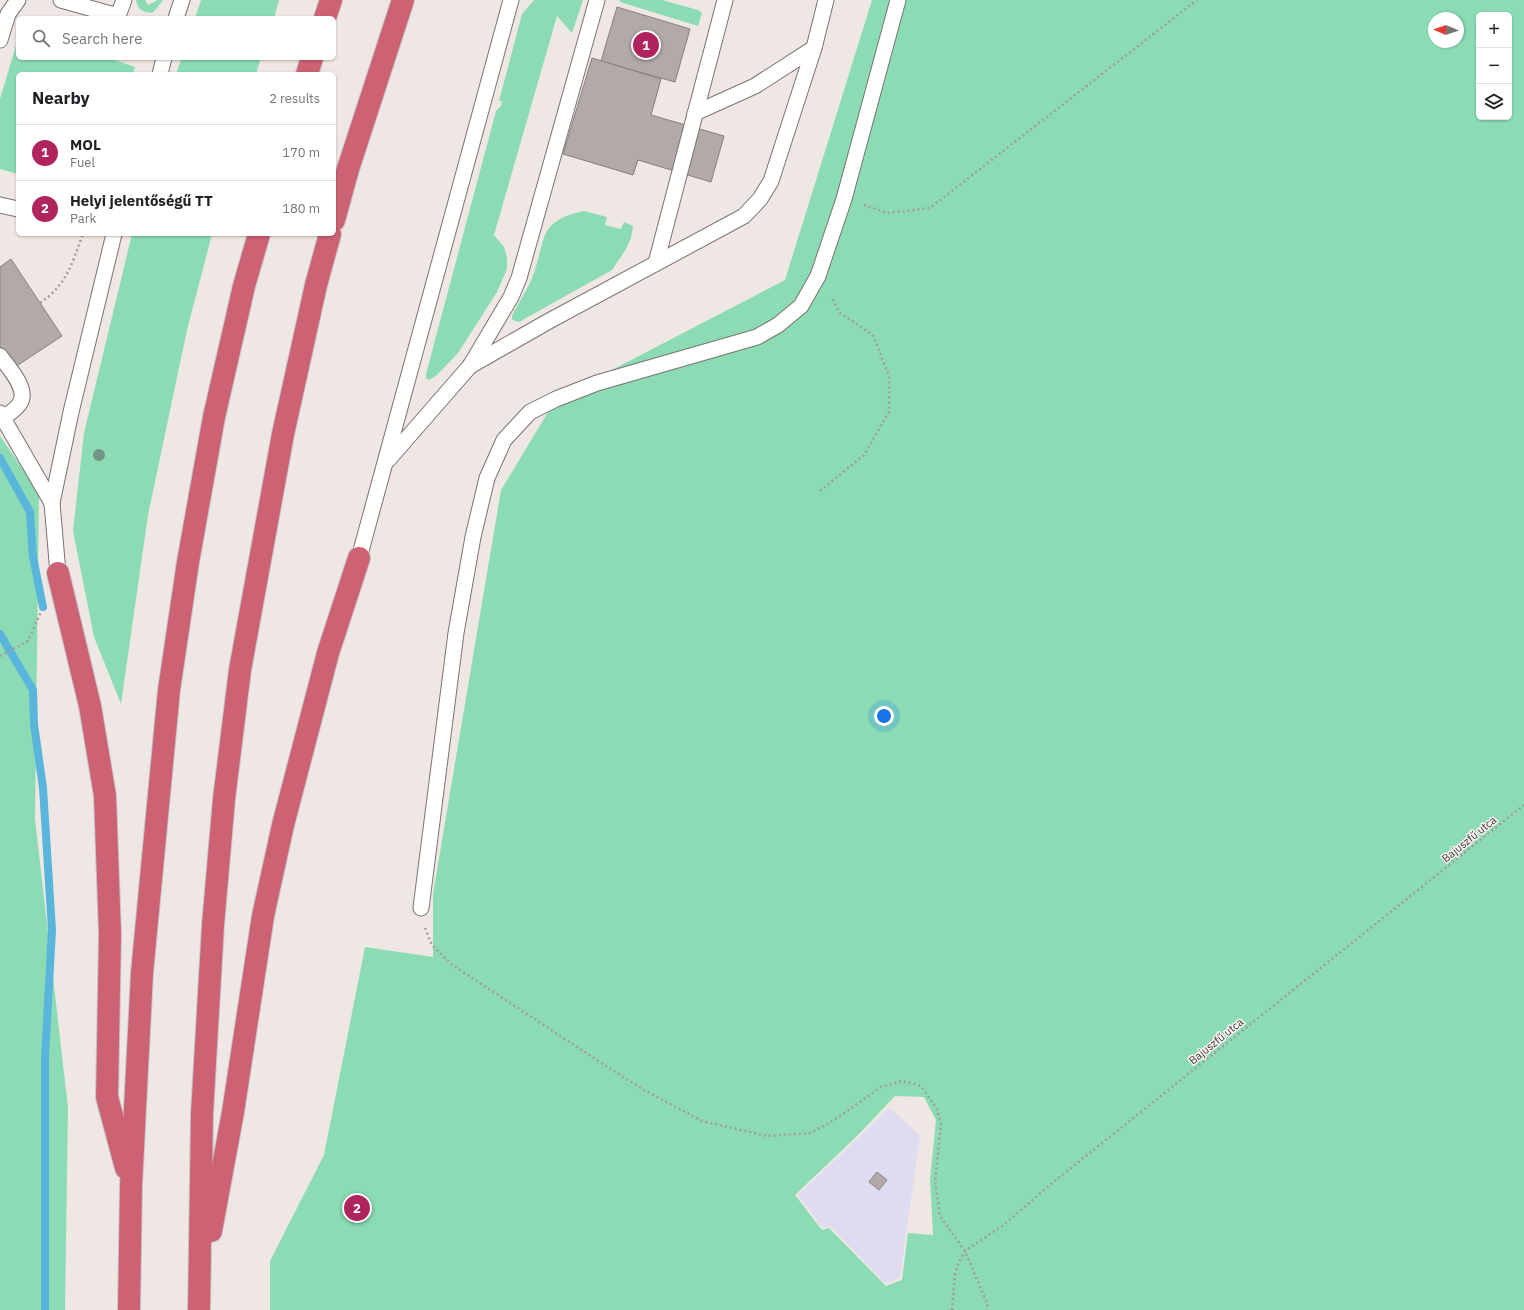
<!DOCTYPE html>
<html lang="en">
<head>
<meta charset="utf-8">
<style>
  :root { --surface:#fff; --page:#f6f6f6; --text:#202124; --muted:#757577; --line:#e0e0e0; --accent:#b0245e }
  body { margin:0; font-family:"IBM Plex Sans",sans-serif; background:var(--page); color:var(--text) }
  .controls { position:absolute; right:12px; top:12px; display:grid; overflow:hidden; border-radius:6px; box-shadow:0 1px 3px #0004 }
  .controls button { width:36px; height:36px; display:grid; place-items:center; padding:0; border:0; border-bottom:1px solid var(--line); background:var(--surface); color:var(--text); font:20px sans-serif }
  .compass { position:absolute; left:1428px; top:12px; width:36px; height:36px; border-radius:50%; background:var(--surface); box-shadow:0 1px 3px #0004; rotate:272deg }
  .you { position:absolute; left:884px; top:716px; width:14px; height:14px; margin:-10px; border:3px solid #fff; border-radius:50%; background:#1a73e8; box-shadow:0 0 0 6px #1a73e833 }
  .badge { display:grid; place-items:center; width:26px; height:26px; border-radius:50%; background:var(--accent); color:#fff; font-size:13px; font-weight:700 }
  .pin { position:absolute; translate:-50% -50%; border:2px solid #fff; box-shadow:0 1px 4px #0006 }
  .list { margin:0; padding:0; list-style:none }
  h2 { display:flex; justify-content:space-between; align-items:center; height:52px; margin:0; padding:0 16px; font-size:17px }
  h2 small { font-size:13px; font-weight:400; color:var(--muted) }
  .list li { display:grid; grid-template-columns:26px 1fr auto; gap:12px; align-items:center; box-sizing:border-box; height:56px; padding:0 16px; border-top:1px solid var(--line) }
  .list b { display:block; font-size:15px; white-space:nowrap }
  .list p { margin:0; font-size:13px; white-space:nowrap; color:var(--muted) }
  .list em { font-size:13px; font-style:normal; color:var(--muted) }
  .icon { flex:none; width:22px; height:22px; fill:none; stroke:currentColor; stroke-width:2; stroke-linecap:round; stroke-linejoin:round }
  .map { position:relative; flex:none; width:1524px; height:1310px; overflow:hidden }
  .search { position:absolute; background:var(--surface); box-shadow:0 1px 3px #0004; left:16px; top:16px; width:320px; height:44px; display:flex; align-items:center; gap:10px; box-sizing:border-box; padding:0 14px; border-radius:6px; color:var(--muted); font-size:15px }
  .panel { position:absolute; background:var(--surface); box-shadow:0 1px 3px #0004; left:16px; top:72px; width:320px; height:164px; border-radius:6px }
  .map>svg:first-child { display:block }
</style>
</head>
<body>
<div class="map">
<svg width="1524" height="1310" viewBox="0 0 1524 1310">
  <rect width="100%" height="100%" fill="#efe7e4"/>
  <polygon fill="#dfdcf2" points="890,1108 920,1136 900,1277 886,1284 830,1226 823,1228 798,1195"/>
  <g fill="#8bdcb5" fill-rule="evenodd">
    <path d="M 136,0 L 145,0 L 148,5 L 158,0 L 163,0 L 157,8 L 152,13 C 142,12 138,10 136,0 Z"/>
    <polygon points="201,0 279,0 274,18 195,18"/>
    <polygon points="534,0 583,0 572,33 557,16 494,235 504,247 507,257 507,269 497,292 458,353 437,375 429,380 426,378 426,374 496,111 501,106 502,101 499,101 522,14"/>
    <polygon points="620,0 662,0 698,10 702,13 698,26 620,2"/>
    <path d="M 872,0 L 1524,0 L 1524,1310 L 270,1310 L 270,1261 L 324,1155 L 365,947 L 433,957 L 433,894 L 501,490 L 556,399 L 785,280 ZM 1479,15 L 1509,15 L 1509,117 L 1479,117 ZM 1434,18 L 1458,18 L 1458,42 L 1434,42 ZM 895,1096 L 924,1097 L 936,1120 L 930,1179 L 933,1235 L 908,1233 L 902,1280 L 886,1286 L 829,1228 L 822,1230 L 795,1195 L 857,1136 Z"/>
    <polygon points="18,39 18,58 109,58 135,67 133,74 18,74 18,174 0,169 0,99"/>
    <polygon points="182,58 261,58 256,74 176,74"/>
    <path d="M 584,211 L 607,217 L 605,225 L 621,229 L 624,222 L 633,226 L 631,238 L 626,249 L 612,270 L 519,322 L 515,321 L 512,319 L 512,316 C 518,303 527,291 532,278 C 547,240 536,221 584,211 Z"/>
    <polygon points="132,234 212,234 187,330 148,515 121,704 94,637 73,531 84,433"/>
    <polygon points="0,436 39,493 35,819 68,1108 65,1310 0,1310"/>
  </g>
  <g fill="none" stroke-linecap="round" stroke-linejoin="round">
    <g stroke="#59b5dc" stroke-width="8">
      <polyline points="0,458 30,512 33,557 43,607"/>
      <polyline points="0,634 33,690 34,724 43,788 52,930 45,1057 45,1310"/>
    </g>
  </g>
  <g fill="#b2aaa8" stroke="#88807e">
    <polygon points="617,7 690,29 675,82 601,61"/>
    <polygon points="592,58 661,79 651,115 724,136 711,182 638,160 633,175 563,154"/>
    <polygon points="11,259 62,336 12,369 0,351 0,267"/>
    <polygon points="877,1172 887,1180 879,1190 869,1182"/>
  </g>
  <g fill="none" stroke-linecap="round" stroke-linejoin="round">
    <g stroke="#797370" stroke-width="17">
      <g id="lane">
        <polyline points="61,0 118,16 124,0"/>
        <polyline points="176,18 182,0"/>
        <polyline points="0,40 8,14 18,0"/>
        <polyline points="160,74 164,58"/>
        <polyline points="695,113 755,86 814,48"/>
        <polyline points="0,205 18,209"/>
        <polyline points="656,263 725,0"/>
        <path d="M 0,356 C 8,367 29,389 20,403 C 17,409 8,414 3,418"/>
        <polyline points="470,366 549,321 744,216 760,199 771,181 814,48 826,0"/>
        <polyline points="0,413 52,503"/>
        <polyline points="388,460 470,366 511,297 519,278 597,0"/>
        <polyline points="359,558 511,0"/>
        <polyline points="58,573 52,503 71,412 114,234"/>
        <polyline points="421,908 456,633 473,537 487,478 504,440 530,412 556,399 597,383 757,337 778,325 801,306 818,276 844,199 898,0"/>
      </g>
    </g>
    <g stroke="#c7c6c6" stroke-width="24">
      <g id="highway">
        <polyline points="325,18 331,0"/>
        <polyline points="307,74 312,58"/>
        <polyline points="334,220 348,169 403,0"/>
        <polyline points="58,573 90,706 105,796 110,934 107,1097 126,1168"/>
        <polyline points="211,1231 233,1112 263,916 283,825 328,653 359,558"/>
        <polyline points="129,1310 131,1186 142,973 169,690 188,562 214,417 244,286 259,234"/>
        <polyline points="199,1310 202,1114 213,925 224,799 240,670 283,434 316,285 330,234"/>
      </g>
    </g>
    <g stroke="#a39d9b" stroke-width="2.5" stroke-dasharray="2 3" stroke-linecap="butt">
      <polyline points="864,205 887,213 930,208 1197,0"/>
      <path d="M 40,303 C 67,285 72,263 83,234"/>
      <polyline points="820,491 864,455 889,412 889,376 873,335 840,313 831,297"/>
      <polyline points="0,656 28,641 41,612"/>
      <polyline points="425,928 432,945 451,964 609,1068 644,1090 702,1121 767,1136 811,1133 839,1117 881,1087 902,1081 921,1086 937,1109 941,1125 935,1180 940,1216 965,1251 987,1303 988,1310"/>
      <polyline points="952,1310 955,1274 959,1262 965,1251 1002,1226 1056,1180 1524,805"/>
    </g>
    <use href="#lane" stroke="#fff" stroke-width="15"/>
    <use href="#highway" stroke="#cd6274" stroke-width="22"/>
  </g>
  <circle fill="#729585" cx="99" cy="455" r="6"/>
  <g text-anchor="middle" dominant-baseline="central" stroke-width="3" stroke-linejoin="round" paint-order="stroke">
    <g font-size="11" fill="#363332" stroke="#fcf4f1">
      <text transform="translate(1469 839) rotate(-39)">Bajuszfű utca</text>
      <text transform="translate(1216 1041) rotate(-39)">Bajuszfű utca</text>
    </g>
  </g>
</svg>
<div class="controls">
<button>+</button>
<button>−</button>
<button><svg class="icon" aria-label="layers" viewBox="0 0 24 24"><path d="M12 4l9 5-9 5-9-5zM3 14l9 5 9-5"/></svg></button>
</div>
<svg class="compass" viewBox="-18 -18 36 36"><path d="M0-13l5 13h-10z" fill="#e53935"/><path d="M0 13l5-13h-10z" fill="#757577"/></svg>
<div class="you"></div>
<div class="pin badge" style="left:646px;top:45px">1</div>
<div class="pin badge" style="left:357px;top:1208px">2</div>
<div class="search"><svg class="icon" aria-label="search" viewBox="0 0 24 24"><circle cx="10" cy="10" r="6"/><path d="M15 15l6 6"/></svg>Search here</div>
<section class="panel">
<h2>Nearby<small>2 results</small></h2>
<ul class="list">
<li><span class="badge">1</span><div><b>MOL</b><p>Fuel</p></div><em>170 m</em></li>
<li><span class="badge">2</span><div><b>Helyi jelentőségű TT</b><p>Park</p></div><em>180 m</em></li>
</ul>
</section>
</div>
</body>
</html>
